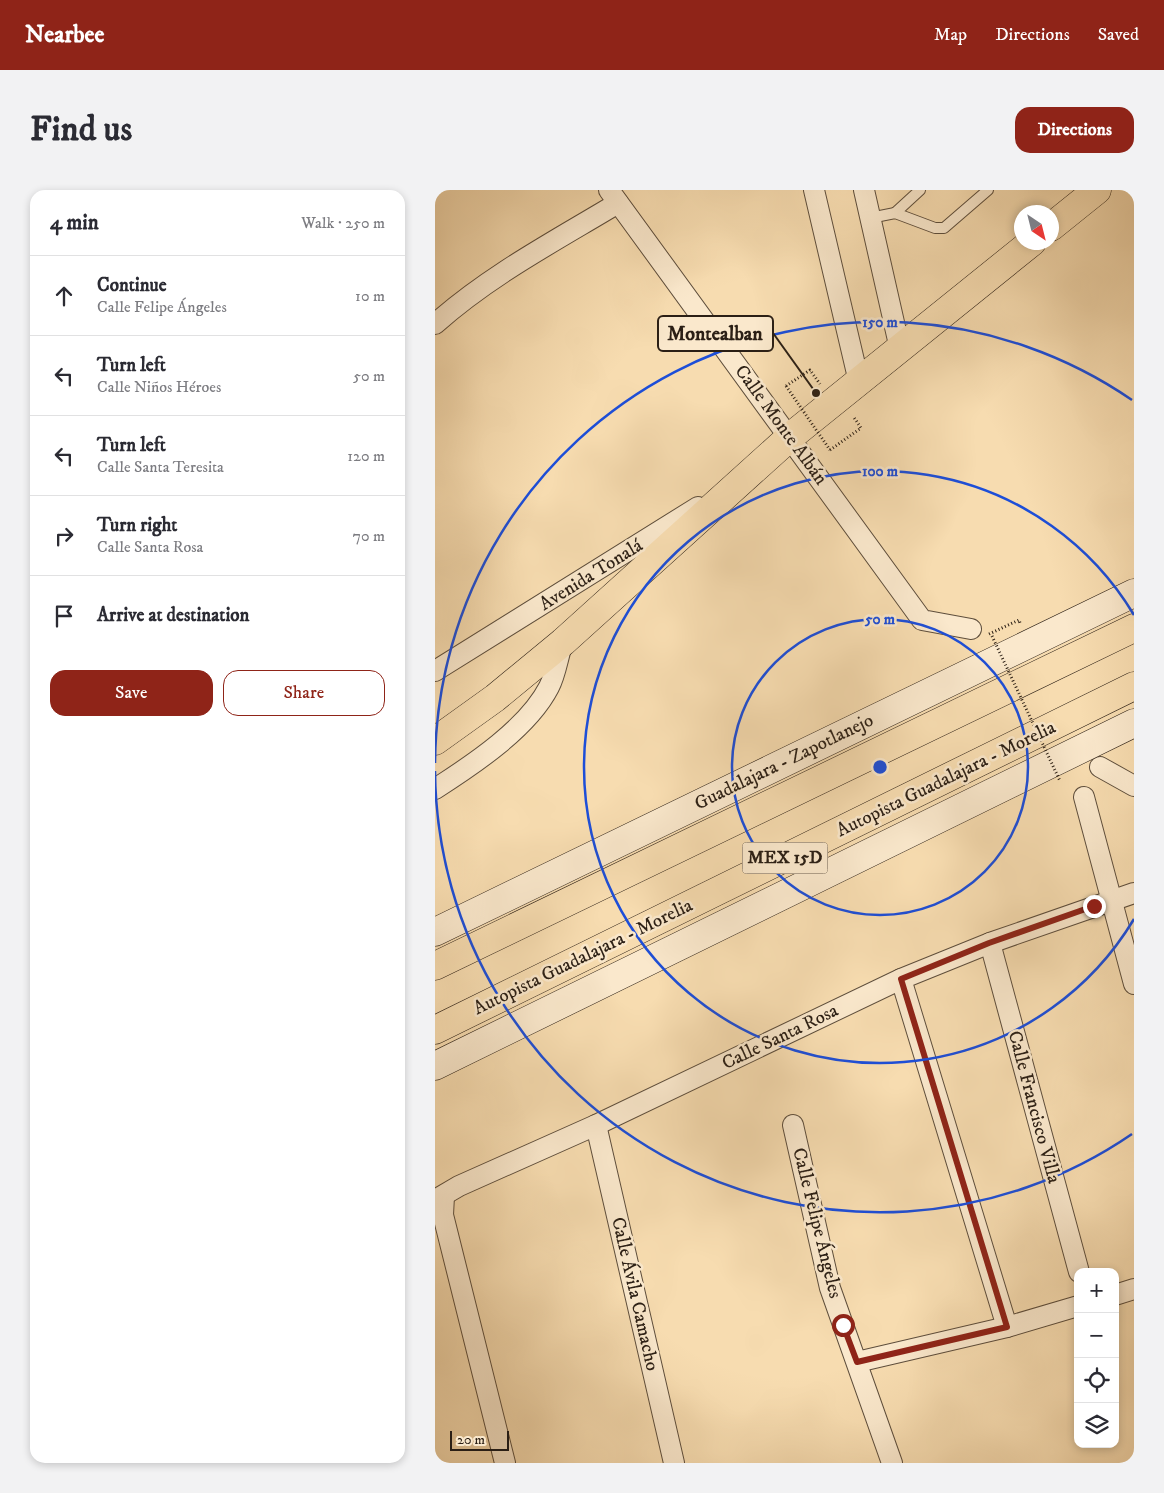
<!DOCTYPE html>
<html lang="en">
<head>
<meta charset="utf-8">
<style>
  :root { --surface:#fff; --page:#f2f2f3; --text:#2b2b33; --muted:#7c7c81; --line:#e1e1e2; --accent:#8f2418 }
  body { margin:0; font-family:"IM FELL DW Pica",serif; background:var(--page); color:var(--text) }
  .controls { position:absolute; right:15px; bottom:15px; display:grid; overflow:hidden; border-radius:10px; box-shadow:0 2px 8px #0003 }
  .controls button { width:45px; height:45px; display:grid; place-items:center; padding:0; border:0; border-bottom:1px solid var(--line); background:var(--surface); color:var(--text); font:25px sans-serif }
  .compass { position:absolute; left:579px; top:15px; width:45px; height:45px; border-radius:50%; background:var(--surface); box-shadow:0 2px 8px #0003; rotate:145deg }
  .scale { position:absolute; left:15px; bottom:12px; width:59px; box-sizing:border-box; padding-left:5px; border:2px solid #2b1f15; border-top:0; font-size:14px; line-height:18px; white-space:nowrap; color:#2b1f15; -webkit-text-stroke:4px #fae8cc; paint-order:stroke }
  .stop { position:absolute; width:15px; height:15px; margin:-11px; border:4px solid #8f2418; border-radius:50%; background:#fff }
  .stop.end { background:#8f2418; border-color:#fff; box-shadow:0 1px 5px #0008 }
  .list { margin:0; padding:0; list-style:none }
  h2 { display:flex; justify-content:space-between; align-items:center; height:65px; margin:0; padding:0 20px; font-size:21px }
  h2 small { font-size:16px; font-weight:400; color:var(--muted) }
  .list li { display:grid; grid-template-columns:32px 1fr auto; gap:15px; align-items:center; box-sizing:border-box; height:80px; padding:0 20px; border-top:1px solid var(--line) }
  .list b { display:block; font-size:19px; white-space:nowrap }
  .list p { margin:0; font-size:16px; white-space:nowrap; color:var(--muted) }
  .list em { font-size:16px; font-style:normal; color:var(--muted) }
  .actions { display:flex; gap:10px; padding:15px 20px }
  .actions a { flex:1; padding:11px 0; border:1px solid var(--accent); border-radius:15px; text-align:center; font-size:18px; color:var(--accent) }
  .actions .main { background:var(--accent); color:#fff }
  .icon { flex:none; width:28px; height:28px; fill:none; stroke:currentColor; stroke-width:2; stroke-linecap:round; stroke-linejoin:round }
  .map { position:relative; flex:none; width:699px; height:1273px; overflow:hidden; border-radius:15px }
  header { display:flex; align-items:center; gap:30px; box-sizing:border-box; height:70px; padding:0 25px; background:var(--accent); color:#fff }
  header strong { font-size:24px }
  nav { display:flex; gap:28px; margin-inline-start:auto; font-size:18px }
  .intro { display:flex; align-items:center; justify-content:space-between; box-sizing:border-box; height:120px; padding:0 30px }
  h1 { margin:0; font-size:35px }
  .button { padding:12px 22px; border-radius:15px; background:var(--accent); color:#fff; font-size:18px; font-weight:700 }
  main { display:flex; gap:30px; padding:0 30px }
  aside { flex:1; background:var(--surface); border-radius:15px; box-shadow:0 2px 8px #0003 }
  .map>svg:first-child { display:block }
</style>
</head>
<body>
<header>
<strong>Nearbee</strong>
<nav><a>Map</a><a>Directions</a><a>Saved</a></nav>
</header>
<div class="intro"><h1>Find us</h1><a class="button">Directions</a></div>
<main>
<aside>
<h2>4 min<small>Walk · 250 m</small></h2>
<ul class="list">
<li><svg class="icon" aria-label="ahead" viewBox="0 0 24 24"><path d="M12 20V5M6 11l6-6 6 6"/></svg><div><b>Continue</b><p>Calle Felipe Ángeles</p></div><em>10 m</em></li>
<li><svg class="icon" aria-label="left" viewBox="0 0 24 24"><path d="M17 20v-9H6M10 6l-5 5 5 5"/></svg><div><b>Turn left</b><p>Calle Niños Héroes</p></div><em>50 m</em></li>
<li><svg class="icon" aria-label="left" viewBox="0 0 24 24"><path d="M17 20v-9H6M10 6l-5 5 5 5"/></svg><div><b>Turn left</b><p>Calle Santa Teresita</p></div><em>120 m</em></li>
<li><svg class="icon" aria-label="right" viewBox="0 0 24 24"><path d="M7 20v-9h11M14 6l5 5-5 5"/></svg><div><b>Turn right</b><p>Calle Santa Rosa</p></div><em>70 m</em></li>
<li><svg class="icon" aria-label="arrive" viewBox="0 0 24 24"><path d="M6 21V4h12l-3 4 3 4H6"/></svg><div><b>Arrive at destination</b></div></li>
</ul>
<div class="actions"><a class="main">Save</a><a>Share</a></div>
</aside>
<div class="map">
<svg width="699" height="1273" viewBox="0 0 699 1273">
  <rect width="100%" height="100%" fill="#f7dcb0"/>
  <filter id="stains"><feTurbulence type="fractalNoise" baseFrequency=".004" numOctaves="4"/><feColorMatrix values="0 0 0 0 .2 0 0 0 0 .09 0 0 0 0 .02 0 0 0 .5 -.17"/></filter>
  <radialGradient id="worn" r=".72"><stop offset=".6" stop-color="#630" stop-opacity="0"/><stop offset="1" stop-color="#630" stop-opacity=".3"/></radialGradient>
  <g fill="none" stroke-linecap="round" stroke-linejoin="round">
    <g stroke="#5e4e3c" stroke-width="12">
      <g id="lane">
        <polyline points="460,23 485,0"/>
        <polyline points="435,28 460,23 500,38 509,38 553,0"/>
      </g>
    </g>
    <g stroke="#5e4e3c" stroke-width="22">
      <g id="street">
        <polyline points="174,0 487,430 536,439"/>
        <polyline points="379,0 424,192"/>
        <polyline points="429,0 465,159"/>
        <path d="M 0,134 C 55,85 120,51 183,13"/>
        <polyline points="0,481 263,317"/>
        <polyline points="665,577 699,596"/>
        <path d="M 0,599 C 39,574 93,538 114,497 C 121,484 123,466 128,452"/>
        <polyline points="649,607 699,794"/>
        <polyline points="555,753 644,1082"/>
        <polyline points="466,789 572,1137"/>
        <polyline points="161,935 239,1273"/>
        <polyline points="358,935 395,1098 457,1273"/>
        <polyline points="9,1006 8,1025 70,1273"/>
        <polyline points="0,1010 24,996 161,935 466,789 555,753 699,703"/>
        <polyline points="680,1105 699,1099"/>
        <polyline points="422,1172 572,1137 643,1116"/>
      </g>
    </g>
    <g stroke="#2b1f15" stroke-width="29">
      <g id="secondary">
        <polyline points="0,742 699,403"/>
        <polyline points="0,876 699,533"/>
      </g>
    </g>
    <g stroke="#2b1f15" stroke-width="29">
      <g id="primary">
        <polyline points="616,37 662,0"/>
        <polyline points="0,551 60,508 128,452 355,247 597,52"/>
      </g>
    </g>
    <g stroke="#2b1f15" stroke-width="29">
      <g id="highway">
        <polyline points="0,776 699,438"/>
        <polyline points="0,840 699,496"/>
      </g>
    </g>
    <g stroke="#2b1f15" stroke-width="3" stroke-dasharray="1 2.5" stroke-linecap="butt">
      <polyline points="351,196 375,180 385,194"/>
      <polyline points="395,260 426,238 418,226"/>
      <polyline points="554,444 584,430 585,433"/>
    </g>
    <use href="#lane" stroke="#fae8cc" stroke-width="10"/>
    <use href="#street" stroke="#fae8cc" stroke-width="20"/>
    <use href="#secondary" stroke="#fae8cc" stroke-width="28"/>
    <use href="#primary" stroke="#f7dcb0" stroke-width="28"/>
    <use href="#highway" stroke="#f7dcb0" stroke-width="28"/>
    <g stroke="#2b1f15" stroke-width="3" stroke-dasharray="1 2.5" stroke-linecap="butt">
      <polyline points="351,196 395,260"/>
      <polyline points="557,446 625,591"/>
    </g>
  </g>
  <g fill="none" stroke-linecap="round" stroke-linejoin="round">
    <polyline stroke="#8f2418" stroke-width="6" points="408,1135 422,1172 572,1137 466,789 554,753 659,716"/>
  </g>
  <g fill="none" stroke="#1d4ed8" stroke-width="2.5">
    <circle cx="445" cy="577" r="148"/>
    <path d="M699 729A296 296 0 1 1 699 425"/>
    <path d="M697 944A445 445 0 0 1 0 581M0 573A445 445 0 0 1 697 210"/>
  </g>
  <g text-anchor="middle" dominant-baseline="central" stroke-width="5" stroke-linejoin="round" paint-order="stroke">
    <rect fill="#fae8cc" stroke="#695b4c" stroke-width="1" x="307.5" y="652.5" width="85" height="31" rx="4"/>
    <g font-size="18" font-weight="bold" fill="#2b1f15">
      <text x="350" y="668">MEX 15D</text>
    </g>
    <g font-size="19" fill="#2b1f15" stroke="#fae8cc">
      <text transform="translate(346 235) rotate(54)">Calle Monte Albán</text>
      <text transform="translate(156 385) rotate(-32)">Avenida Tonalá</text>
      <text transform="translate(349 572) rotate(-26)">Guadalajara - Zapotlanejo</text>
      <text transform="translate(511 589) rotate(-26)">Autopista Guadalajara - Morelia</text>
      <text transform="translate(148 767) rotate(-26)">Autopista Guadalajara - Morelia</text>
      <text transform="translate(345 847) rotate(-26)">Calle Santa Rosa</text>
      <text transform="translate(599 917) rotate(75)">Calle Francisco Villa</text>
      <text transform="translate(382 1033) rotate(76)">Calle Felipe Ángeles</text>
      <text transform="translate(200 1104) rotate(77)">Calle Ávila Camacho</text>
    </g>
  </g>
  <circle cx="445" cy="577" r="8" fill="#1d4ed8" stroke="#fae8cc" stroke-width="2.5"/>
  <g font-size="15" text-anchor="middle" font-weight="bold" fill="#1d4ed8" stroke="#fae8cc" stroke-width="5" stroke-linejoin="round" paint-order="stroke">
    <text x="445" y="137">150 m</text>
    <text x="445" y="286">100 m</text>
    <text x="445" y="434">50 m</text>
  </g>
  <path fill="none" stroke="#2b1f15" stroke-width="2" d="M381 203L338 143"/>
  <circle fill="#2b1f15" stroke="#fae8cc" stroke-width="2" cx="381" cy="203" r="5"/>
  <rect fill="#fae8cc" stroke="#2b1f15" stroke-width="2" x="223" y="126" width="115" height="35" rx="5"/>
  <g font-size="20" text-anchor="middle" font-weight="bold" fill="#2b1f15">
    <text x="280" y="150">Montealban</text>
  </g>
  <rect width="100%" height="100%" filter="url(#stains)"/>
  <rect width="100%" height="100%" fill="url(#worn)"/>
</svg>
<div class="controls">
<button>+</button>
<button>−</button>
<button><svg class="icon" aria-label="locate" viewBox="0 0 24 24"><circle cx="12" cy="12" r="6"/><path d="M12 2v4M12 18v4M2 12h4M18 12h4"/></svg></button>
<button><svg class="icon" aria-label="layers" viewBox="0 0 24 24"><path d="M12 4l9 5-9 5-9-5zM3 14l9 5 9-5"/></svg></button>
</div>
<svg class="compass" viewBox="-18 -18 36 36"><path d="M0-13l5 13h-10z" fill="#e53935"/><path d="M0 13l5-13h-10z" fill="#7c7c81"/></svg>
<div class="scale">20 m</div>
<div class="stop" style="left:408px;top:1135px"></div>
<div class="stop end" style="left:659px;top:716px"></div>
</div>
</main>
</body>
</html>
